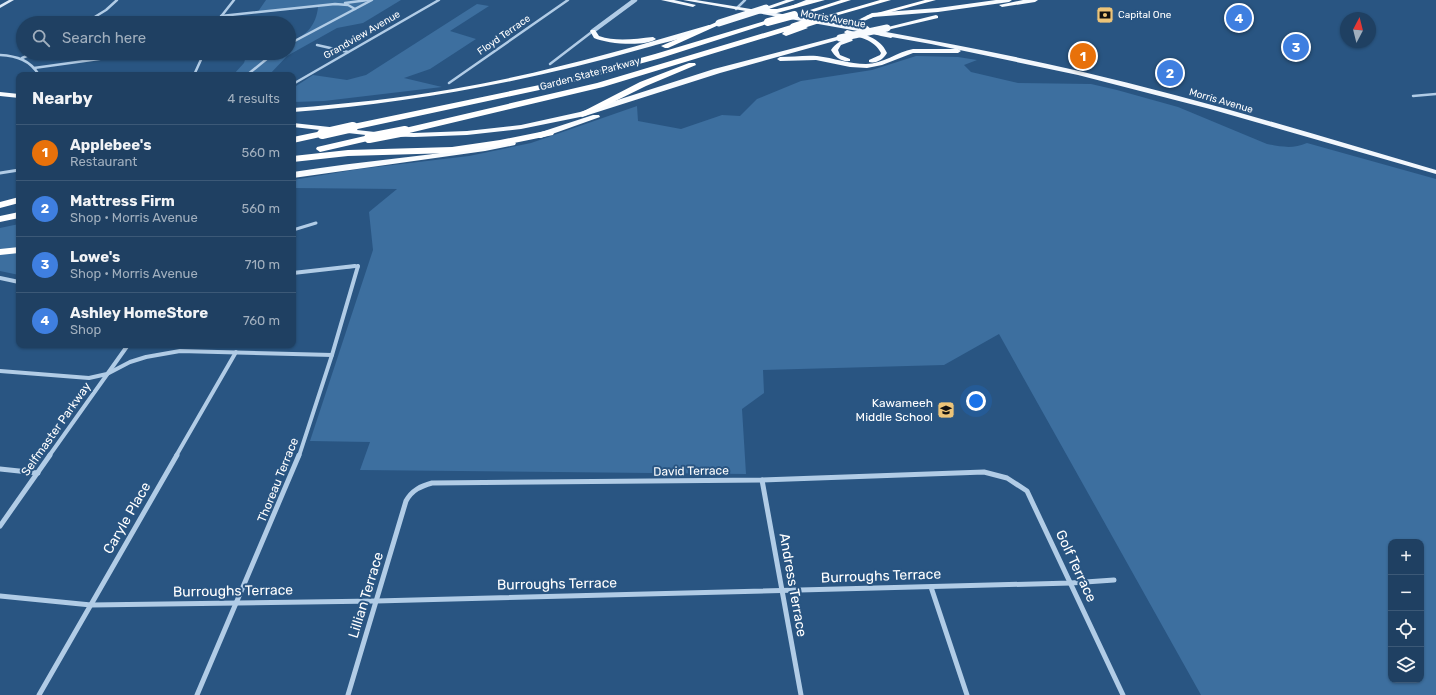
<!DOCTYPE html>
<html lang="en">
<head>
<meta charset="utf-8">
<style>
  :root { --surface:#1f4062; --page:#274768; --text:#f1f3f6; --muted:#a1afbe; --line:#3c5977; --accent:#e69b98 }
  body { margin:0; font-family:Rubik,sans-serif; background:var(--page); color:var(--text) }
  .controls { position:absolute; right:12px; bottom:12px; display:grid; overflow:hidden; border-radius:8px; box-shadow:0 1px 3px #0004 }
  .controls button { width:36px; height:36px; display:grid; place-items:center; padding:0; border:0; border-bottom:1px solid var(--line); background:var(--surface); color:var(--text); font:20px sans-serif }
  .compass { position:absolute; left:1340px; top:12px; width:36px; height:36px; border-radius:50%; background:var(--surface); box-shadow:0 1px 3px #0004; rotate:7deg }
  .you { position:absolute; left:976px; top:401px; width:14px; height:14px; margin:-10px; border:3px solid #fff; border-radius:50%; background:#1a73e8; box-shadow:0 0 0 6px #1a73e833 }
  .badge { display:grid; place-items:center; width:26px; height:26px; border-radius:50%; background:var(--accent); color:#fff; font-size:13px; font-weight:700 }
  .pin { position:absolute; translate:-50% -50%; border:2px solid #fff; box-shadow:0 1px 4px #0006 }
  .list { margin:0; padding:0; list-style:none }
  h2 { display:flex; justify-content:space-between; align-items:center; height:52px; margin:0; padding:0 16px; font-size:17px }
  h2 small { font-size:13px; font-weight:400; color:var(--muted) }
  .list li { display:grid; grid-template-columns:26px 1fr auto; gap:12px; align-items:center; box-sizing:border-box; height:56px; padding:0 16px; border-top:1px solid var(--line) }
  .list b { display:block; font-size:15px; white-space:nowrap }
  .list p { margin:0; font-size:13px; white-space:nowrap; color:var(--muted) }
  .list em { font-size:13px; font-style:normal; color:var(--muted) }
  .icon { flex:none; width:22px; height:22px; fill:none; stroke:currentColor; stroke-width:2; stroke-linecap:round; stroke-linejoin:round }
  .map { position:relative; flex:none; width:1436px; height:695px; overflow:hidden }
  .search { position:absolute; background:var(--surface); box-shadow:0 1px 3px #0004; left:16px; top:16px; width:280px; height:44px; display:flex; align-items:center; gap:10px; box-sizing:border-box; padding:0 14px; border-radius:22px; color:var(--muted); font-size:15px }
  .panel { position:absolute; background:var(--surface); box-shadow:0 1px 3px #0004; left:16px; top:72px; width:280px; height:276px; border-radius:8px }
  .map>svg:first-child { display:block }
</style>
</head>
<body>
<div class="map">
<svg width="1436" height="695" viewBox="0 0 1436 695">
  <rect width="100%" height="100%" fill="#295582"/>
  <g fill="#3d6f9f" fill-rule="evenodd">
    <path d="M 266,0 L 401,0 L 363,23 L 337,28 L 287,56 L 269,75 L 233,75 L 244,63 L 247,53 L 289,53 L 289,42 C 306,36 316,26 318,7 L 257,13 Z"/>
    <polygon points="477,4 489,6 450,31 476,39 430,69 404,78 442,87 324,101 293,102 293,88 313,75 347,80 366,75"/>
    <path d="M 916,56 L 958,57 L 977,60 L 964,65 L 971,72 L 1018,83 L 1091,84 L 1117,90 L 1178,107 L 1267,144 C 1282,147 1293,149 1307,143 L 1436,179 L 1436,695 L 1201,695 L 999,334 L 944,365 L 763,370 L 764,393 L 742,409 L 746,474 L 360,470 L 370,442 L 310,441 L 373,250 L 369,212 L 397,189 L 293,188 L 293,180 L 359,169 L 469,156 L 531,143 L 637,106 L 638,121 L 681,129 L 722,115 L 740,116 L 757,99 L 801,81 L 872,70 ZM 1391,542 L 1421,542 L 1421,680 L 1391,680 Z"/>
    <polygon points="19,224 19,275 0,271 0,228"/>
  </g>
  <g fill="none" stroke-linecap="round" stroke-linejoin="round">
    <g stroke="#b1cce6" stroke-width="2.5">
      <polyline points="345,3 368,0"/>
      <polyline points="736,9 745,0"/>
      <polyline points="221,16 335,4 348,5 355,9"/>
      <polyline points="85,23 106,10 117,0"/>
      <polyline points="175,23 220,18"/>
      <polyline points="216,23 234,0"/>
      <polyline points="289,44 372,0"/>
      <polyline points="317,45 348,52"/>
      <path d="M 0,55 C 17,56 30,60 39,75"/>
      <polyline points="22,58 34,53"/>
      <polyline points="550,64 593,31"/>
      <polyline points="34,68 142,53"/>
      <polyline points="194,75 204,53"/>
      <polyline points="247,75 274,53"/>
      <polyline points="449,83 568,0"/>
      <polyline points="293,84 439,0"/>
      <polyline points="1413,96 1436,94"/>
    </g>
    <g stroke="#b1cce6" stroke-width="3">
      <polyline points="0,173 19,170"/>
      <polyline points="293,230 316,223"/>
      <polyline points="346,267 358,266 358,267"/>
    </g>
    <g stroke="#b1cce6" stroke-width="4">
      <polyline points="293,273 355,266"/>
      <polyline points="0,278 19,282"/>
      <polyline points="0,371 89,378 107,374 130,362 146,357 180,351 332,355"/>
      <polyline points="49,456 128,345"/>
      <polyline points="176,456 236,352"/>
      <polyline points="299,456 332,355 358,266"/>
    </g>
    <g stroke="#b1cce6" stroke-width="5">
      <polyline points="0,469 38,473"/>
      <polyline points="762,480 801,695"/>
      <polyline points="0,526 50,455"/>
      <polyline points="931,587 967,695"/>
      <polyline points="0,596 91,605 376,601 1071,583 1114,580"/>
      <polyline points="39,695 177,455"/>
      <polyline points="197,695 299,455"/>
      <path d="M 348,695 L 406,501 C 412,490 421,486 432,483 L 762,480 L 984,472 L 1007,478 L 1027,491 L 1123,695"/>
    </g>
    <polyline stroke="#b1cce6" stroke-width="4.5" points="593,31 635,0"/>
    <polygon fill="#dae8f6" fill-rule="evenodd" points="9,0 14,0 0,8 0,5"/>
    <g fill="#f2f7fd" fill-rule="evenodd">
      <polygon points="661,0 674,0 696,5 693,7"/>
      <path d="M 683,0 L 696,0 C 824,21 953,42 1079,71 C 1199,99 1317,135 1436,170 L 1436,174 L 1210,109 L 1078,75 L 931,44 Z"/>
    </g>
    <g fill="#f8fbfe" fill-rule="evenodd">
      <polygon points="786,0 795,0 766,10 763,8"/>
      <polygon points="806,0 815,0 794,8 791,6"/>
      <path d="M 996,0 L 1012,0 L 1009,2 L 938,12 L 873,17 L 864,21 L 865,24 L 871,29 L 893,35 L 894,36 L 891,38 C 879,35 860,34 858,20 L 872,13 L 938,8 Z"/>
      <polygon points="1023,0 1038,0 1035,2 1002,7 999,5"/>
      <polygon points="936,15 938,16 938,18 887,30 884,28"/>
      <path d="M 709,25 L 714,26 C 705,33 659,44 645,48 C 529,81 414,103 293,112 L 293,108 C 347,104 400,98 453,89 C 540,74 624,50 709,25 Z"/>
      <path d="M 591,30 L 595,30 L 599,36 C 616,42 635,39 653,37 L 656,39 C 645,47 607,44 594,38 L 590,31 Z"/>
      <path d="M 847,30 C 863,34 880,37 887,53 C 884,59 876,64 869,62 L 869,60 L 880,55 L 881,53 C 874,39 858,37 845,33 L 844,32 Z"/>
      <polygon points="840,36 842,37 842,39 720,73 585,116 521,129 467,135 414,137 375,136 293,127 293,123 375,132 414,133 467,131 521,125 580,112 714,69"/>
      <path d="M 850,38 L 853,40 L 852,41 L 841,45 L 838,50 L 840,55 L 850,59 L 850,61 C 841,62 835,57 831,50 C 836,43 841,40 850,38 Z"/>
      <path d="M 913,49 L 958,49 L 961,51 L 958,53 L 913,53 L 882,65 L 867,68 L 850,67 L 816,60 L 780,61 L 777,59 L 780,57 C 792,57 805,55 817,56 C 834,58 849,64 866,64 C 883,64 897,52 913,49 Z"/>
      <polygon points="0,92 19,94 19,98 0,96"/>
      <polygon points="593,115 599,115 600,117 541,138 535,138 534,136 535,134"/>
      <path d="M 512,141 L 516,143 L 515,145 L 485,151 L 293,178 L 293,172 C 366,160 440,156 512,141 Z"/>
    </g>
    <g fill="#fff" fill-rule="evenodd">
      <polygon points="814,0 825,0 777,13 749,13 746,11 749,9 777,9"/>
      <polygon points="841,0 851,0 813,12 810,10"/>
      <polygon points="880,0 891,0 821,20 815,19"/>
      <polygon points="925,0 936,0 869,18 866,16"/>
      <polygon points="768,20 772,22 770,23 661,58 558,86 353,130 349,127 353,124 554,82 655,54"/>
      <polygon points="719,21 723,23 721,24 668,48 665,48 661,46"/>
      <polygon points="791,25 797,25 797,28 804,26 808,28 786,36 782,34 784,32 603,87 405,134 401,131 405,128 597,83"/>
      <polygon points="689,63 695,63 696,65 646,86 585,116 582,117 578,114 640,82"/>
      <polygon points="550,130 554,133 553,135 500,146 452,153 348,156 293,162 293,156 348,150 452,147 500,140"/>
      <polygon points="322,131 326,134 325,136 293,143 293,137"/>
      <polygon points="369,135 372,136 373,138 372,140 320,152 316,149 317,147"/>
      <polygon points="19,197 19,203 0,208 0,202"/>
      <polygon points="19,212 19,218 0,222 0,216"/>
      <polygon points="19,247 19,253 0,255 0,249"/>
    </g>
    <g stroke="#f8fbfe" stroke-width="7">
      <polyline points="719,23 766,8"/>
      <polyline points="840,38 887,28"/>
    </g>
    <g stroke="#fff" stroke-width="8">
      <polyline points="768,22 794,15"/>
      <polyline points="794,27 819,19"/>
    </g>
    <g stroke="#fff" stroke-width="10">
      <polyline points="322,134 353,127"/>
      <polyline points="369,138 405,131"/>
    </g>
  </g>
  <defs>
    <g id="bank-square" transform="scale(0.9)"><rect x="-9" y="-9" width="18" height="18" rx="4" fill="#edc478" stroke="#295582"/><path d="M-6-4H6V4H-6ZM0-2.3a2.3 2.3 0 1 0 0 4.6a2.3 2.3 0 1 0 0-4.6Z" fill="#111"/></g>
    <g id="school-square" transform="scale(0.9)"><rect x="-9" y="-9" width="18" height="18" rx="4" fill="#edc478" stroke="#295582"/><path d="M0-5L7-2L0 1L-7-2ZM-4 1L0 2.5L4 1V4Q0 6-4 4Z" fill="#111"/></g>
  </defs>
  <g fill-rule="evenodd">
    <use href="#bank-square" x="1105" y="15"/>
    <use href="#school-square" x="946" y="410"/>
  </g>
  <g text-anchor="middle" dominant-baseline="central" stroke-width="4" stroke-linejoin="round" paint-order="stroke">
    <g font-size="10" fill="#fff" stroke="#295582" text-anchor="start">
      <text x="1118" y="15">Capital One</text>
    </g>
    <g font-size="10" fill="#fff" stroke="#295582">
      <text transform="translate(833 19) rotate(10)">Morris Avenue</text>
      <text transform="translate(362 35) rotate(-30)">Grandview Avenue</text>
      <text transform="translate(504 35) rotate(-35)">Floyd Terrace</text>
      <text transform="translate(590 74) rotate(-15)">Garden State Parkway</text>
      <text transform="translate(1221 101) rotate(16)">Morris Avenue</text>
    </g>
    <g font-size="12" fill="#fff" stroke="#295582" text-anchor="end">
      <text x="933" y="403">Kawameeh<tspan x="933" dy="14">Middle School</tspan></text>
    </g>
    <g font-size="12" fill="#fff" stroke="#295582">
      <text transform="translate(56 429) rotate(-55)">Selfmaster Parkway</text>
      <text transform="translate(691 471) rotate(-1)">David Terrace</text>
      <text transform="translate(278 480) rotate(-68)">Thoreau Terrace</text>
    </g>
    <g font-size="14" fill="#fff" stroke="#295582">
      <text transform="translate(127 518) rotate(-60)">Caryle Place</text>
      <text transform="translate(1076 566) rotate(65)">Golf Terrace</text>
      <text transform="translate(881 576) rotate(-2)">Burroughs Terrace</text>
      <text transform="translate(557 584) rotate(-1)">Burroughs Terrace</text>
      <text transform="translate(793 585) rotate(80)">Andress Terrace</text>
      <text transform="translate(233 591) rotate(-1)">Burroughs Terrace</text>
      <text transform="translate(366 595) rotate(-73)">Lillian Terrace</text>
    </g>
  </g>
</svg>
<div class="controls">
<button>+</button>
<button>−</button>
<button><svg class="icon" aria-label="locate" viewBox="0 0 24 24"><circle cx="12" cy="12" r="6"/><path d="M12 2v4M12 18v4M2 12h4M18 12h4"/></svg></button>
<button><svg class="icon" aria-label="layers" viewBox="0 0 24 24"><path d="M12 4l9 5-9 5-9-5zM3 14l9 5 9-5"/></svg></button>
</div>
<svg class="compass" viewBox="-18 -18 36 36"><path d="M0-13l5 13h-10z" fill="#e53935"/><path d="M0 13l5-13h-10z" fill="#a1afbe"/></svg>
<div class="you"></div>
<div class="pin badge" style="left:1083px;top:56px;background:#e8710a">1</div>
<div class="pin badge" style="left:1170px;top:73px;background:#3f7fe0">2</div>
<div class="pin badge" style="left:1296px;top:47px;background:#3f7fe0">3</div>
<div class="pin badge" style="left:1239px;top:18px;background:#3f7fe0">4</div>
<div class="search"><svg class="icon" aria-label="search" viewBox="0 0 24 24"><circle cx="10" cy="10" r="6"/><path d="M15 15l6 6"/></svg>Search here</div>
<section class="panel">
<h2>Nearby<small>4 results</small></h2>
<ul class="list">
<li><span class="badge" style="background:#e8710a">1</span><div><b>Applebee's</b><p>Restaurant</p></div><em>560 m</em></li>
<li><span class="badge" style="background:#3f7fe0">2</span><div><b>Mattress Firm</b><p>Shop · Morris Avenue</p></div><em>560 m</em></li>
<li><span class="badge" style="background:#3f7fe0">3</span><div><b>Lowe's</b><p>Shop · Morris Avenue</p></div><em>710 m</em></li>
<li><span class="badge" style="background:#3f7fe0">4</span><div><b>Ashley HomeStore</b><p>Shop</p></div><em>760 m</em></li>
</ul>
</section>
</div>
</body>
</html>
